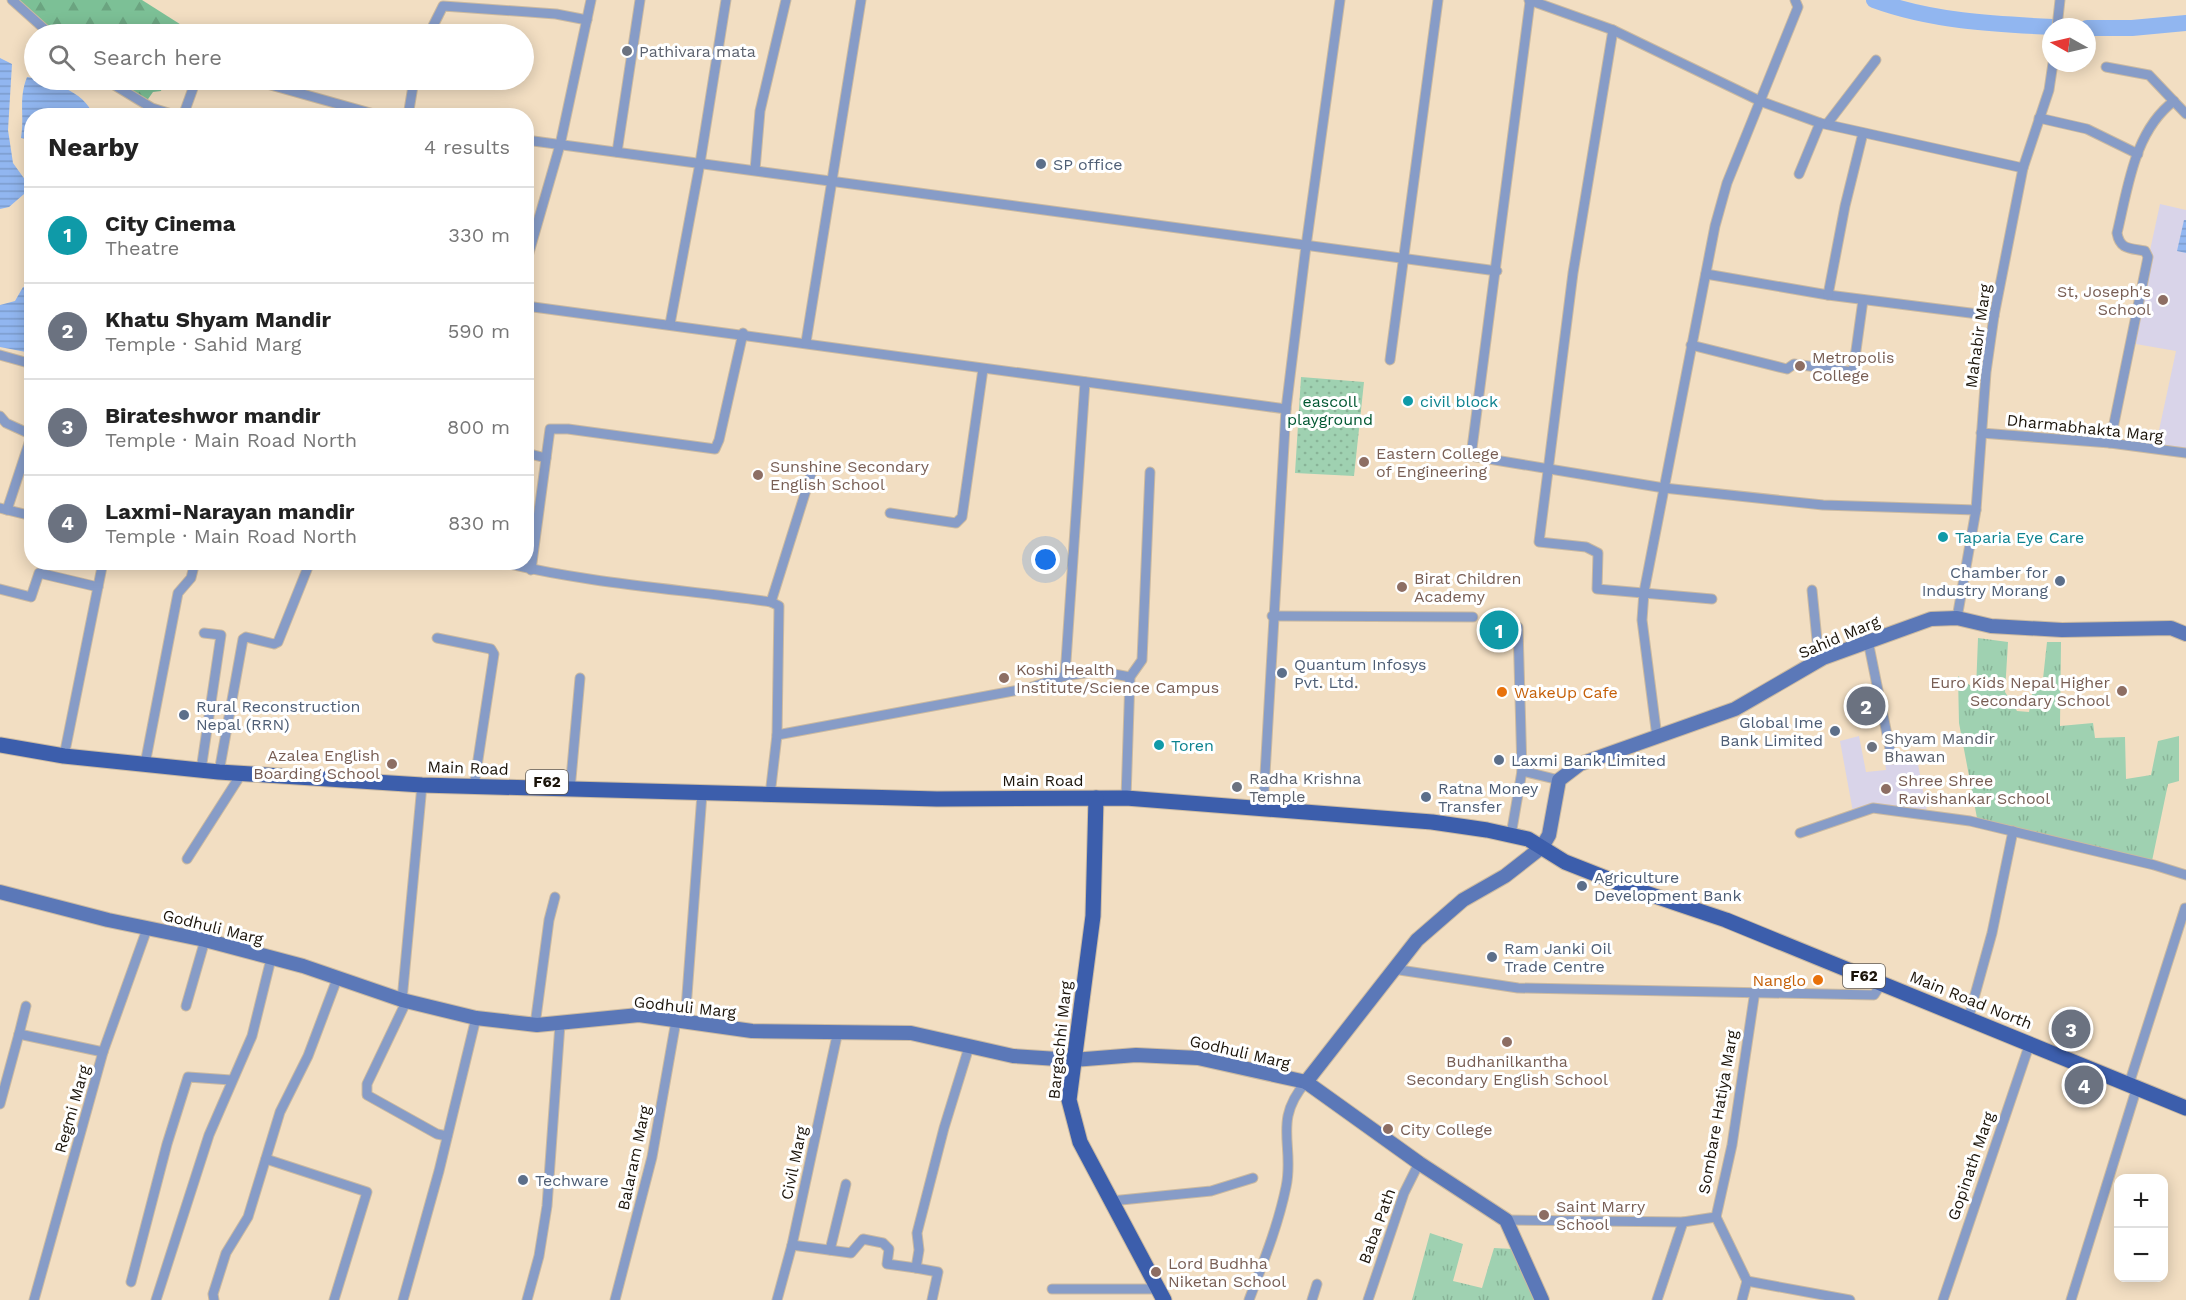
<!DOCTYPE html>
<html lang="en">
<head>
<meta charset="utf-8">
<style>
  :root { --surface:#fff; --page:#f2f2f2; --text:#222; --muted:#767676; --line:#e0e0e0; --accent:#315fce }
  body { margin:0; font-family:"Work Sans",sans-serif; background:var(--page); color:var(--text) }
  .controls { position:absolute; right:18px; bottom:18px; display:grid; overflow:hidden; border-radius:12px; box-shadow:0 3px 15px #0003 }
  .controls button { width:54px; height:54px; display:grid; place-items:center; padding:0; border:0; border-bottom:2px solid var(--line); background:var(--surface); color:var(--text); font:30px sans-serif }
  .compass { position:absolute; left:2042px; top:18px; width:54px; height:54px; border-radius:50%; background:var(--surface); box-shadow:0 3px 15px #0003; rotate:278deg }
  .you { position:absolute; left:1046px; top:560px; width:21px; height:21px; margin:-15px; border:4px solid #fff; border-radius:50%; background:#1a73e8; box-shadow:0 0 0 9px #1a73e833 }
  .badge { display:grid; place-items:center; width:39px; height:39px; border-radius:50%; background:var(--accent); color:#fff; font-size:20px; font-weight:700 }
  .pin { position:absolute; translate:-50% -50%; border:3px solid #fff; box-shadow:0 2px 6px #0006 }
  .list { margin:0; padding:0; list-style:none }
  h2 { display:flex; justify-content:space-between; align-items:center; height:78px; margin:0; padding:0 24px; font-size:26px }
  h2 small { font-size:20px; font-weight:400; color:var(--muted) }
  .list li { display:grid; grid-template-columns:39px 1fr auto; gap:18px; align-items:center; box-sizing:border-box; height:96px; padding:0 24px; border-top:2px solid var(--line) }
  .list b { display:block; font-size:22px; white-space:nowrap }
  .list p { margin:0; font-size:20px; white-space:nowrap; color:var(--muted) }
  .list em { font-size:20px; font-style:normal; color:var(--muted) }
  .icon { flex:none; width:33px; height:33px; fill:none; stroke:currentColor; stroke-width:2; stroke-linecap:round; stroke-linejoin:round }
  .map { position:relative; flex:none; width:2186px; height:1300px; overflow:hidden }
  .search { position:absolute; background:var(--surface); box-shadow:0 3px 15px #0003; left:24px; top:24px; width:510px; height:66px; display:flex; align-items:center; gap:15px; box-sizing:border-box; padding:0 21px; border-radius:33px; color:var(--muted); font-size:22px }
  .panel { position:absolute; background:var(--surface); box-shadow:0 3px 15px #0003; left:24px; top:108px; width:510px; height:462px; border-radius:24px }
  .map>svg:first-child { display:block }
</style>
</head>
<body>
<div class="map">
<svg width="2186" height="1300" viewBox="0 0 2186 1300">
  <defs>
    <pattern id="grass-tufts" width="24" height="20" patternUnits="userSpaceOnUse" patternTransform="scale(1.5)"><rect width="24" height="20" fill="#9fd1b1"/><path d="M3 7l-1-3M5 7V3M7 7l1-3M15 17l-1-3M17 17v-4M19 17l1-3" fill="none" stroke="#88b397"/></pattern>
    <pattern id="forest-firs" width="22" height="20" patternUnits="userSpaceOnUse" patternTransform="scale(1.5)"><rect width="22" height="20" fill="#7cc096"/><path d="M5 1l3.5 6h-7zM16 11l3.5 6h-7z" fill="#6ba480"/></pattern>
    <pattern id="park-dots" width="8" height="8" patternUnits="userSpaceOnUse" patternTransform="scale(1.5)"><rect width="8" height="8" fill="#9fd1b1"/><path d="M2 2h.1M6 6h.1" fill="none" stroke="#88b397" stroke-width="1.8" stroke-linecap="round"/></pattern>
    <pattern id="water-rules" width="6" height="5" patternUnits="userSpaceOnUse" patternTransform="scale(1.5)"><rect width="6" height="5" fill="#91b6f0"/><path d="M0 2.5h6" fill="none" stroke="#7c9ccc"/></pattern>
  </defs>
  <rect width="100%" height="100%" fill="#f2dec2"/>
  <g fill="#d9d4e9">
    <polygon points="2160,204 2186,210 2186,453 2155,449 2176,351 2130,343"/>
    <polygon points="1859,736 1866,772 1886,770 1885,762 1905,757 1905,763 1917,759 1927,811 1853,812 1840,741"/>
  </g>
  <g fill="url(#grass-tufts)">
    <polygon points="1978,638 2008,642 2005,692 2017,711 2029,712 2033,689 2042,688 2047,642 2061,642 2060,726 2093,723 2095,738 2125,737 2126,779 2151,775 2158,741 2179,736 2179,781 2168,784 2152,861 1977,818 1959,723 1958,676 1976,690"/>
    <polygon points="1430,1233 1463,1244 1453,1281 1482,1288 1494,1248 1513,1249 1535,1300 1412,1300"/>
  </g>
  <g fill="url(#forest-firs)">
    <polygon points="12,0 142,0 194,33 53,34"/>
    <polygon points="109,80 164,80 161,91 153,92 146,102"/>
  </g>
  <polygon fill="url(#park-dots)" points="1301,377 1364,382 1354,476 1295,473"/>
  <g fill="url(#water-rules)">
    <polygon points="0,58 12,64 8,130 13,163 31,188 9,207 0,209"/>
    <path d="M 27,77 C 49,81 85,91 93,115 L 32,116 L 31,140 L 21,138 C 25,115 18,100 27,77 Z"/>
    <polygon points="2184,220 2186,220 2186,253 2177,251"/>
    <polygon points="23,287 31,289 31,353 0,347 0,305 15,301"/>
  </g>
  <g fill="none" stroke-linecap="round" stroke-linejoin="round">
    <g stroke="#91b6f0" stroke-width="16">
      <path d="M 1874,0 C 1931,21 1992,24 2053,27"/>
      <polyline points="2087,28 2132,28 2186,23"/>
    </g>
    <g stroke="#cbbaa1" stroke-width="11">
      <g id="street">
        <polyline points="12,0 50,34"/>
        <polyline points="1529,0 1613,30 1760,101 1820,123 2023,168"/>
        <polyline points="1530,2 1471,456 1664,488 1823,505 1976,510"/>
        <polyline points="2057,27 2060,0"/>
        <polyline points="1613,30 1573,273 1539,542 1586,547 1598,553 1597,589 1712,599"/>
        <polyline points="429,34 443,6 556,14 587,20"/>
        <polyline points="2106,67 2149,75 2186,114"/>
        <polyline points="106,80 152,108 178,116"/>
        <polyline points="267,84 381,116"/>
        <polyline points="183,116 196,80"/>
        <polyline points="408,116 414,80"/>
        <polyline points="2039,118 2087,129 2138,154"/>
        <polyline points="1827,124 1876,60"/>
        <polyline points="526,140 1497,271"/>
        <polyline points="617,152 640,0"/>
        <polyline points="755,170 760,111 786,0"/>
        <polyline points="1799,174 1820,123"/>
        <polyline points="526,263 560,145 591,0"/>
        <polyline points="1706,274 1828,295 1994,316"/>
        <polyline points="1828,295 1845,206 1863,133"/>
        <path d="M 526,306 C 780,339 1033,375 1286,409"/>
        <polyline points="670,324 700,163 726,0"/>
        <polyline points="806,342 861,0"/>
        <polyline points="1691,345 1787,369 1794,364 1853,372 1863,300"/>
        <polyline points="0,355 32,364"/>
        <polyline points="1390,360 1438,0"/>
        <polyline points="0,416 6,423 30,434 30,440 7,510"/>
        <polyline points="1981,433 2110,443 2186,453"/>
        <path d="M 2110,443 L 2148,257 L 2145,251 C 2130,248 2120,250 2117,233 C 2128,188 2134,131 2174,101"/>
        <polyline points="526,453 546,458"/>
        <polyline points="0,508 32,516"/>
        <polyline points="890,513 956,523 962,517 983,369"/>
        <path d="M 501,562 C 590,584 681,589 771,602 L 779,606 L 777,735 L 770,795"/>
        <polyline points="531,570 550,429 568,429 715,449 719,440 743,333"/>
        <polyline points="0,589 31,597 39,573 98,587"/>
        <polyline points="1812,590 1819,660"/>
        <polyline points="771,602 812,471"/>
        <polyline points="1272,616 1473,617"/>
        <polyline points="1957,618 1976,510 1986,372 1994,316 2023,168 2049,90 2053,63"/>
        <polyline points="1518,627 1522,771 1559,780"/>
        <polyline points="437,638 491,649 494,654 474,786"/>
        <polyline points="1868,641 1892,759"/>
        <polyline points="1065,676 1085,382"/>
        <polyline points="777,735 1029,688 1065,676 1098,671 1130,677"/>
        <polyline points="1657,737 1642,620 1644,592 1715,226 1727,183 1798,7 1795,0"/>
        <polyline points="64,756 103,562"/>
        <polyline points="145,764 178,593 191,578 195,562"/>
        <polyline points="201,770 221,635 204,633"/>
        <polyline points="219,772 243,639 246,637 274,644 278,642 310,562"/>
        <polyline points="570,790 580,678"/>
        <polyline points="1126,798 1130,677 1142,660 1150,472"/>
        <polyline points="1263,809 1286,409 1306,246 1340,0"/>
        <polyline points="1800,833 1873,808 1970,821 2154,865 2186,875"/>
        <polyline points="1511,835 1522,771"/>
        <polyline points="187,859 242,773"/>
        <polyline points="1393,969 1518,988 1874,995 1882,983"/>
        <polyline points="402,1000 422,785"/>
        <polyline points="407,1000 367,1084 367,1095 437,1134 447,1136"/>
        <polyline points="186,1006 205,940"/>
        <polyline points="1968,1020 1992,933 2013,831"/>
        <polyline points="685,1022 702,794"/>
        <polyline points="535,1025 549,920 555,897"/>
        <polyline points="19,1034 26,1006"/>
        <polyline points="2129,1084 2185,908"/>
        <polyline points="0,1104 19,1034 103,1052"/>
        <polyline points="266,1159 367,1192 334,1300"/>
        <polyline points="1111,1201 1211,1191 1253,1178"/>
        <polyline points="1716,1217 1747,1281 1742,1300"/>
        <polyline points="1506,1220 1683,1222 1716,1217 1732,1145 1755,991"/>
        <polyline points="792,1245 851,1253 863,1239 883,1243 889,1249 887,1264 916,1268"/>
        <polyline points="830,1250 846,1184"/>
        <polyline points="1747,1281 1850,1300"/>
        <polyline points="131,1282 167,1144 188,1077 231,1080"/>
        <polyline points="1052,1289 1157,1289"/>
        <polyline points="34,1300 103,1052 147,929"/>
        <polyline points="156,1300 209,1135 252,1036 271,959"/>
        <polyline points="214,1300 213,1294 226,1253 248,1217 280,1112 308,1056 337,979"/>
        <polyline points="403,1300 439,1171 476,1018"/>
        <polyline points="527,1300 539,1256 547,1206 560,1024"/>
        <polyline points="615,1300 652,1157 676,1021"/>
        <polyline points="777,1300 792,1245 838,1031"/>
        <polyline points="932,1300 938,1272 916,1268 919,1250 917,1233 944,1128 969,1047"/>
        <path d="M 1249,1300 C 1263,1263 1278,1226 1286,1187 C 1295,1146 1272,1121 1306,1082"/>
        <polyline points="1312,1300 1317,1284"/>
        <polyline points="1368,1300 1404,1193 1419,1163"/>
        <polyline points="1657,1300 1683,1222"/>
        <polyline points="1943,1300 2030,1043"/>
        <polyline points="2071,1300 2137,1087"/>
      </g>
    </g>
    <g stroke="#cbbaa1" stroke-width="16">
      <g id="secondary">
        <polyline points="0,892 108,920 205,940 303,966 402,1000 476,1018 537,1025 639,1015 752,1031 911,1033 1013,1056 1073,1060 1136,1055 1198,1058 1306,1082"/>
        <polyline points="1306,1082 1417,940 1463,900 1505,876 1542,847 1549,835 1559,780 1580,764 1735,709 1823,658 1931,619 1957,618 1991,626 2062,630 2171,628 2186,634"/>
        <polyline points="1306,1082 1419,1163 1506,1220 1542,1300"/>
      </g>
    </g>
    <g stroke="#cbbaa1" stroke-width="17">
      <g id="primary">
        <polyline points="0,745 64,756 219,772 422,785 937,799 1126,798 1432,822 1487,830 1528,839 1565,862 1631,888 1726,920 2186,1108"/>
        <polyline points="1096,798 1093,916 1069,1100 1080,1142 1164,1300"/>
      </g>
    </g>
    <use href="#street" stroke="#879cc7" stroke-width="9"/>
    <use href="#secondary" stroke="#5b78b8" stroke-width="14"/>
    <use href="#primary" stroke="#3c5eac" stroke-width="15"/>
  </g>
  <g fill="#6b7280" stroke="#fff" stroke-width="2">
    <circle cx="627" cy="51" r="6"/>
    <circle cx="1872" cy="747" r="6"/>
    <circle cx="1237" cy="787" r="6"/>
  </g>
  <g fill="#5c6f8a" stroke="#fff" stroke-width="2">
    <circle cx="1041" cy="164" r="6"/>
    <circle cx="2060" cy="581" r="6"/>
    <circle cx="1282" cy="673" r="6"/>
    <circle cx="184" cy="715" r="6"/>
    <circle cx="1835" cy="731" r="6"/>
    <circle cx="1499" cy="760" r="6"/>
    <circle cx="1426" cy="797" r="6"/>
    <circle cx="1582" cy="886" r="6"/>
    <circle cx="1492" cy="957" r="6"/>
    <circle cx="523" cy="1180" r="6"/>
  </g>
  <g fill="#8d6e63" stroke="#fff" stroke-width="2">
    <circle cx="2163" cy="300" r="6"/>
    <circle cx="1800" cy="366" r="6"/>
    <circle cx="1364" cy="462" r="6"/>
    <circle cx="758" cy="475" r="6"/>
    <circle cx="1402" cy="587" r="6"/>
    <circle cx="1004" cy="678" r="6"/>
    <circle cx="2122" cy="691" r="6"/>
    <circle cx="392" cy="764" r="6"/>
    <circle cx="1886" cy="789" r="6"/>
    <circle cx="1507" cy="1042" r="6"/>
    <circle cx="1388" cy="1129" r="6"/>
    <circle cx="1544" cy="1215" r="6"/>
    <circle cx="1156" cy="1272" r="6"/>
  </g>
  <g fill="#0f9aa8" stroke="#fff" stroke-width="2">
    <circle cx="1408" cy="401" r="6"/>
    <circle cx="1943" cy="537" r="6"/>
    <circle cx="1159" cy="745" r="6"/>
  </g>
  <g fill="#e8710a" stroke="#fff" stroke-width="2">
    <circle cx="1502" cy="692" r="6"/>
    <circle cx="1818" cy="980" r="6"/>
  </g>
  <g text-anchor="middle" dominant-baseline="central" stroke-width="6" stroke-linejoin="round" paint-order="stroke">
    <g fill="#fff" stroke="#5f5a54" stroke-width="1.5">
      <rect x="526" y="770" width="42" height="24" rx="4.5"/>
      <rect x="1843" y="964" width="42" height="24" rx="4.5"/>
    </g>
    <g font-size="15" font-weight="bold" fill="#1b140a">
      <text x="547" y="782">F62</text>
      <text x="1864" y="976">F62</text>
    </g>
    <g font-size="16" fill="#5b616d" stroke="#fff" text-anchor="start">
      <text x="639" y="51">Pathivara mata</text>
      <text x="1884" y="738">Shyam Mandir<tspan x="1884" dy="18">Bhawan</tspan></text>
      <text x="1249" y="778">Radha Krishna<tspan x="1249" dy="18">Temple</tspan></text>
    </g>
    <g font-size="16" fill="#4e5e75" stroke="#fff" text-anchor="start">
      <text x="1053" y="164">SP office</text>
      <text x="2048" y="572" text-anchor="end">Chamber for<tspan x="2048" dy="18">Industry Morang</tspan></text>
      <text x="1294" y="664">Quantum Infosys<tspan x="1294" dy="18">Pvt. Ltd.</tspan></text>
      <text x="196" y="706">Rural Reconstruction<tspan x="196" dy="18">Nepal (RRN)</tspan></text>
      <text x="1823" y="722" text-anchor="end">Global Ime<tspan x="1823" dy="18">Bank Limited</tspan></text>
      <text x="1511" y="760">Laxmi Bank Limited</text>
      <text x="1438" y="788">Ratna Money<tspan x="1438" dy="18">Transfer</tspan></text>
      <text x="1594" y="877">Agriculture<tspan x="1594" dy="18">Development Bank</tspan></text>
      <text x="1504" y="948">Ram Janki Oil<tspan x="1504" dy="18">Trade Centre</tspan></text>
      <text x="535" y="1180">Techware</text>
    </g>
    <g font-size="16" fill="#785e54" stroke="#fff" text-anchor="start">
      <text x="2151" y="291" text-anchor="end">St, Joseph's<tspan x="2151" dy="18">School</tspan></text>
      <text x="1812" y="357">Metropolis<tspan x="1812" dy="18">College</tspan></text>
      <text x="1376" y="453">Eastern College<tspan x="1376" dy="18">of Engineering</tspan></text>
      <text x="770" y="466">Sunshine Secondary<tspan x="770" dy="18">English School</tspan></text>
      <text x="1414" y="578">Birat Children<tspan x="1414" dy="18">Academy</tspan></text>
      <text x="1016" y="669">Koshi Health<tspan x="1016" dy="18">Institute/Science Campus</tspan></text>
      <text x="2110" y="682" text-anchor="end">Euro Kids Nepal Higher<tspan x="2110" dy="18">Secondary School</tspan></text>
      <text x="380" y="755" text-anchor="end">Azalea English<tspan x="380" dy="18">Boarding School</tspan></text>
      <text x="1898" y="780">Shree Shree<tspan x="1898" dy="18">Ravishankar School</tspan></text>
      <text x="1507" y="1061" text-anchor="middle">Budhanilkantha<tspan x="1507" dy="18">Secondary English School</tspan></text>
      <text x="1400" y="1129">City College</text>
      <text x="1556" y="1206">Saint Marry<tspan x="1556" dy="18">School</tspan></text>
      <text x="1168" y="1263">Lord Budhha<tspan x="1168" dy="18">Niketan School</tspan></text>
    </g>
    <g font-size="16" fill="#1b140a" stroke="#fff">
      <text transform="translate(1978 336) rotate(-82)">Mahabir Marg</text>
      <text transform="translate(2085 428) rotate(6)">Dharmabhakta Marg</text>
      <text transform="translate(1839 637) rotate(-23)">Sahid Marg</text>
      <text transform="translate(468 768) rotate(2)">Main Road</text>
      <text x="1043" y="780">Main Road</text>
      <text transform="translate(213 927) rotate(14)">Godhuli Marg</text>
      <text transform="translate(1971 1000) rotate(22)">Main Road North</text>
      <text transform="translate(685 1007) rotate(6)">Godhuli Marg</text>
      <text transform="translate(1060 1040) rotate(-84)">Bargachhi Marg</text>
      <text transform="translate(1240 1052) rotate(13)">Godhuli Marg</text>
      <text transform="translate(72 1109) rotate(-74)">Regmi Marg</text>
      <text transform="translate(1718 1112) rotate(-80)">Sombare Hatiya Marg</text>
      <text transform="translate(634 1158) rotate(-78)">Balaram Marg</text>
      <text transform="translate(794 1163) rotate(-78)">Civil Marg</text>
      <text transform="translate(1971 1166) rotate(-71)">Gopinath Marg</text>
      <text transform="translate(1377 1226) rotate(-70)">Baba Path</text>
    </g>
    <g font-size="16" fill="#005731" stroke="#fff">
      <text x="1330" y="401">eascoll<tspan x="1330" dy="18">playground</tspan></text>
    </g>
    <g font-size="16" fill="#0d838f" stroke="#fff" text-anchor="start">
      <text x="1420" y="401">civil block</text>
      <text x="1955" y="537">Taparia Eye Care</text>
      <text x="1171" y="745">Toren</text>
    </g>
    <g font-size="16" fill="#c56008" stroke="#fff" text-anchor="start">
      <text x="1514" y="692">WakeUp Cafe</text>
      <text x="1806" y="980" text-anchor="end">Nanglo</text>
    </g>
  </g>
</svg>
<div class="controls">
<button>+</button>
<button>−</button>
</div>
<svg class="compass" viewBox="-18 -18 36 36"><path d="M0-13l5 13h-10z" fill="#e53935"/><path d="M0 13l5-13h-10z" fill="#767676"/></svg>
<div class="you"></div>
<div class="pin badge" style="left:1499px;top:630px;background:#0f9aa8">1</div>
<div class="pin badge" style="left:1866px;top:706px;background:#6b7280">2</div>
<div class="pin badge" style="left:2071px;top:1029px;background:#6b7280">3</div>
<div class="pin badge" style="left:2084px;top:1085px;background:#6b7280">4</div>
<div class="search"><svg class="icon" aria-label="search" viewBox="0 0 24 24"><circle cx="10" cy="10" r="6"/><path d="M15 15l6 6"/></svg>Search here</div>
<section class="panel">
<h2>Nearby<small>4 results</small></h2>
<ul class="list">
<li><span class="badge" style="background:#0f9aa8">1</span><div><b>City Cinema</b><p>Theatre</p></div><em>330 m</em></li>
<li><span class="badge" style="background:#6b7280">2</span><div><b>Khatu Shyam Mandir</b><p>Temple · Sahid Marg</p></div><em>590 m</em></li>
<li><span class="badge" style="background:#6b7280">3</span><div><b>Birateshwor mandir</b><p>Temple · Main Road North</p></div><em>800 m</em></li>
<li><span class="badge" style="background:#6b7280">4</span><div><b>Laxmi-Narayan mandir</b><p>Temple · Main Road North</p></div><em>830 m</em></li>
</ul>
</section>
</div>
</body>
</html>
